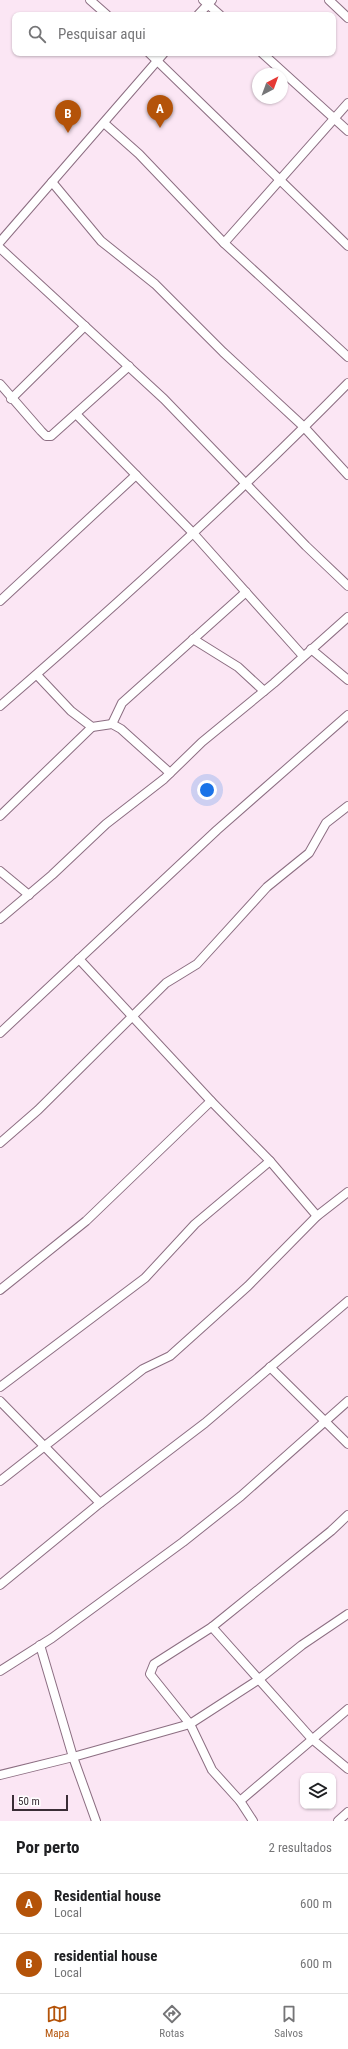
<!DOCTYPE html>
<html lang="pt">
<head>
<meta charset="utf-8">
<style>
  :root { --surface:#fff; --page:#f2f2f2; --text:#202124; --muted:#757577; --line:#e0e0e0; --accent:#b45309 }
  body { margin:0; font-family:"Roboto Condensed",sans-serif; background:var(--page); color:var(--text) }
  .controls { position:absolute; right:12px; bottom:12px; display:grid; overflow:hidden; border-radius:8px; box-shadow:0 1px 3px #0004 }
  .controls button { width:36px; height:36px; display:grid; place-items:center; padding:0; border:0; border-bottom:1px solid var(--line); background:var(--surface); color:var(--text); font:20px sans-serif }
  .compass { position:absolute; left:252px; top:68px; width:36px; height:36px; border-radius:50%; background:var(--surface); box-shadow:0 1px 3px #0004; rotate:41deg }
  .scale { position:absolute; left:12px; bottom:10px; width:56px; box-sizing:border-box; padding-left:4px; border:2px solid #3a2d36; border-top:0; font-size:11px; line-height:14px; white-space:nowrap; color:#3a2d36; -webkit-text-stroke:3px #fff; paint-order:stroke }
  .you { position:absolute; left:207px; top:790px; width:14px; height:14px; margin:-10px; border:3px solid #fff; border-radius:50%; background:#1a73e8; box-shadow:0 0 0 6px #1a73e833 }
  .badge { display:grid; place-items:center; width:26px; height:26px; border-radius:50%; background:var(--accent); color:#fff; font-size:13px; font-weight:700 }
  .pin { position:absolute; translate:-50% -33px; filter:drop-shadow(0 1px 2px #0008) }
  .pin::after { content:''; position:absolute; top:21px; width:14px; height:12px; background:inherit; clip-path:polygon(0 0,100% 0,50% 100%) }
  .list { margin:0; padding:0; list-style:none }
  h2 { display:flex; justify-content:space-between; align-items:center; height:52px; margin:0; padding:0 16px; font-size:17px }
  h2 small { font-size:13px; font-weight:400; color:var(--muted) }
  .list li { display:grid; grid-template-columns:26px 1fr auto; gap:12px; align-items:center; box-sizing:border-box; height:60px; padding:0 16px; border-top:1px solid var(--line) }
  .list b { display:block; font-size:15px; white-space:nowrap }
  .list p { margin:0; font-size:13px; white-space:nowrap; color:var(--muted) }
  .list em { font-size:13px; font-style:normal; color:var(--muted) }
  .icon { flex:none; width:22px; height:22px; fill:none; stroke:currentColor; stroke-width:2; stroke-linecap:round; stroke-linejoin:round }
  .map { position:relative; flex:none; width:348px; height:1821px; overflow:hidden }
  .search { position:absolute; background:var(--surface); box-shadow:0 1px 3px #0004; left:12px; right:12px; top:12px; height:44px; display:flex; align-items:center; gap:10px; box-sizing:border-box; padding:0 14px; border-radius:8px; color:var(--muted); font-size:15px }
  .sheet { height:172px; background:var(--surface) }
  nav { display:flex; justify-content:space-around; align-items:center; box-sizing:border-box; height:56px; border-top:1px solid var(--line); background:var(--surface); font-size:11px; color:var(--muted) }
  nav a { display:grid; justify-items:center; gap:2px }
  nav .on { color:var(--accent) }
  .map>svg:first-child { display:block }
</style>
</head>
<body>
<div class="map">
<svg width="348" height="1821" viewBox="0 0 348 1821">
  <rect width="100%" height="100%" fill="#fbe6f4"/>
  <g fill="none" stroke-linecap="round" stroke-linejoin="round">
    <g stroke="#8c6e82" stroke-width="10">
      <g id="street">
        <polyline points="90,0 107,15"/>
        <polyline points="203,0 220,15"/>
        <polyline points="329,0 348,18"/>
        <polyline points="198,15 212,0"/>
        <polyline points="149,53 348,246"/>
        <polyline points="262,53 348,131"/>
        <polyline points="104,123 139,154 224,243 348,357"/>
        <polyline points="52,182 101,241 155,284 223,352 304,427 348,475"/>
        <polyline points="0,242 164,53"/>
        <polyline points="224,243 348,103"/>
        <polyline points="0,248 164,399 306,546 348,586"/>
        <polyline points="0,384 41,431 46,436 51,436 129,366"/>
        <polyline points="11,399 85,326"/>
        <polyline points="76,414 193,533 303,656"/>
        <polyline points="0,601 136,475"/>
        <polyline points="193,639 238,667 264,691"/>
        <polyline points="311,649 348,680"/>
        <polyline points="37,675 71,711 92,727 112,724 121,729 170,773"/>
        <path d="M 0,706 C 120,602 237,496 348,383"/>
        <polyline points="112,724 122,703 246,592"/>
        <polyline points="0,816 92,727"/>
        <polyline points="0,871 29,895"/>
        <polyline points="0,919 52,875 106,824 164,779 202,742 274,683 348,617"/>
        <polyline points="79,959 211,1101 270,1161 317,1216"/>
        <polyline points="0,1033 217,830 348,715"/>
        <polyline points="0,1143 38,1110 166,983 197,964 267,887 309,853 326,823 348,806"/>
        <polyline points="0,1290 86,1221 211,1101"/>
        <polyline points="270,1367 348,1444"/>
        <polyline points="0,1387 145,1278 195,1224 270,1161"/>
        <polyline points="0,1401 100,1503"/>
        <polyline points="0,1481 143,1369 170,1356 248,1286 317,1216 348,1192"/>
        <polyline points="0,1585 100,1503 205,1423 348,1301"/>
        <polyline points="212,1627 312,1739 348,1769"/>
        <polyline points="40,1645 73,1757 96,1821"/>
        <polyline points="0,1671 52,1638 183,1542 241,1496 348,1401"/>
        <polyline points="0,1775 73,1757 190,1724 258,1680 302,1645 348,1614"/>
        <polyline points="240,1801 348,1709"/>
        <polyline points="253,1821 240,1801 212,1770 190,1724 150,1674 154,1664 212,1627 331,1531 348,1515"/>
        <polyline points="338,1821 348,1812"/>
      </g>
    </g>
    <use href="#street" stroke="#fff" stroke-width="8"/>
  </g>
</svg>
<div class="controls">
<button><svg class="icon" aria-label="layers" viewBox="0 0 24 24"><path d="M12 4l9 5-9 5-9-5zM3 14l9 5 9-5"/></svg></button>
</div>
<svg class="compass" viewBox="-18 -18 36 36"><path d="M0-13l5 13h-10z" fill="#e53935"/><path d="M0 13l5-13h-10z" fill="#757577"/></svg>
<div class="scale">50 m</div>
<div class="you"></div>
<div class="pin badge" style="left:160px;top:128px">A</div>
<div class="pin badge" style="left:68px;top:133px">B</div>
<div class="search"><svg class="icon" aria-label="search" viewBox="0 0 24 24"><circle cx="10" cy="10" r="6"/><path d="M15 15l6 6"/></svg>Pesquisar aqui</div>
</div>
<section class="sheet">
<h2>Por perto<small>2 resultados</small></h2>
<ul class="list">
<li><span class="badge">A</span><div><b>Residential house</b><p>Local</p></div><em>600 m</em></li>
<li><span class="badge">B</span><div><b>residential house</b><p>Local</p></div><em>600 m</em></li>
</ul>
</section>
<nav>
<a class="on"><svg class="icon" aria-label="map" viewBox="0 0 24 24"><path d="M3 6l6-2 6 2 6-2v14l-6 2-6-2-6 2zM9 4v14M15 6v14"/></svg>Mapa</a>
<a><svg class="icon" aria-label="directions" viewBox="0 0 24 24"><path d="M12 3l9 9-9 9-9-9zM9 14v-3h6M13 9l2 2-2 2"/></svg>Rotas</a>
<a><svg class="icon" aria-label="saved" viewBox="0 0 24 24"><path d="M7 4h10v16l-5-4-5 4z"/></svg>Salvos</a>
</nav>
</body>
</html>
